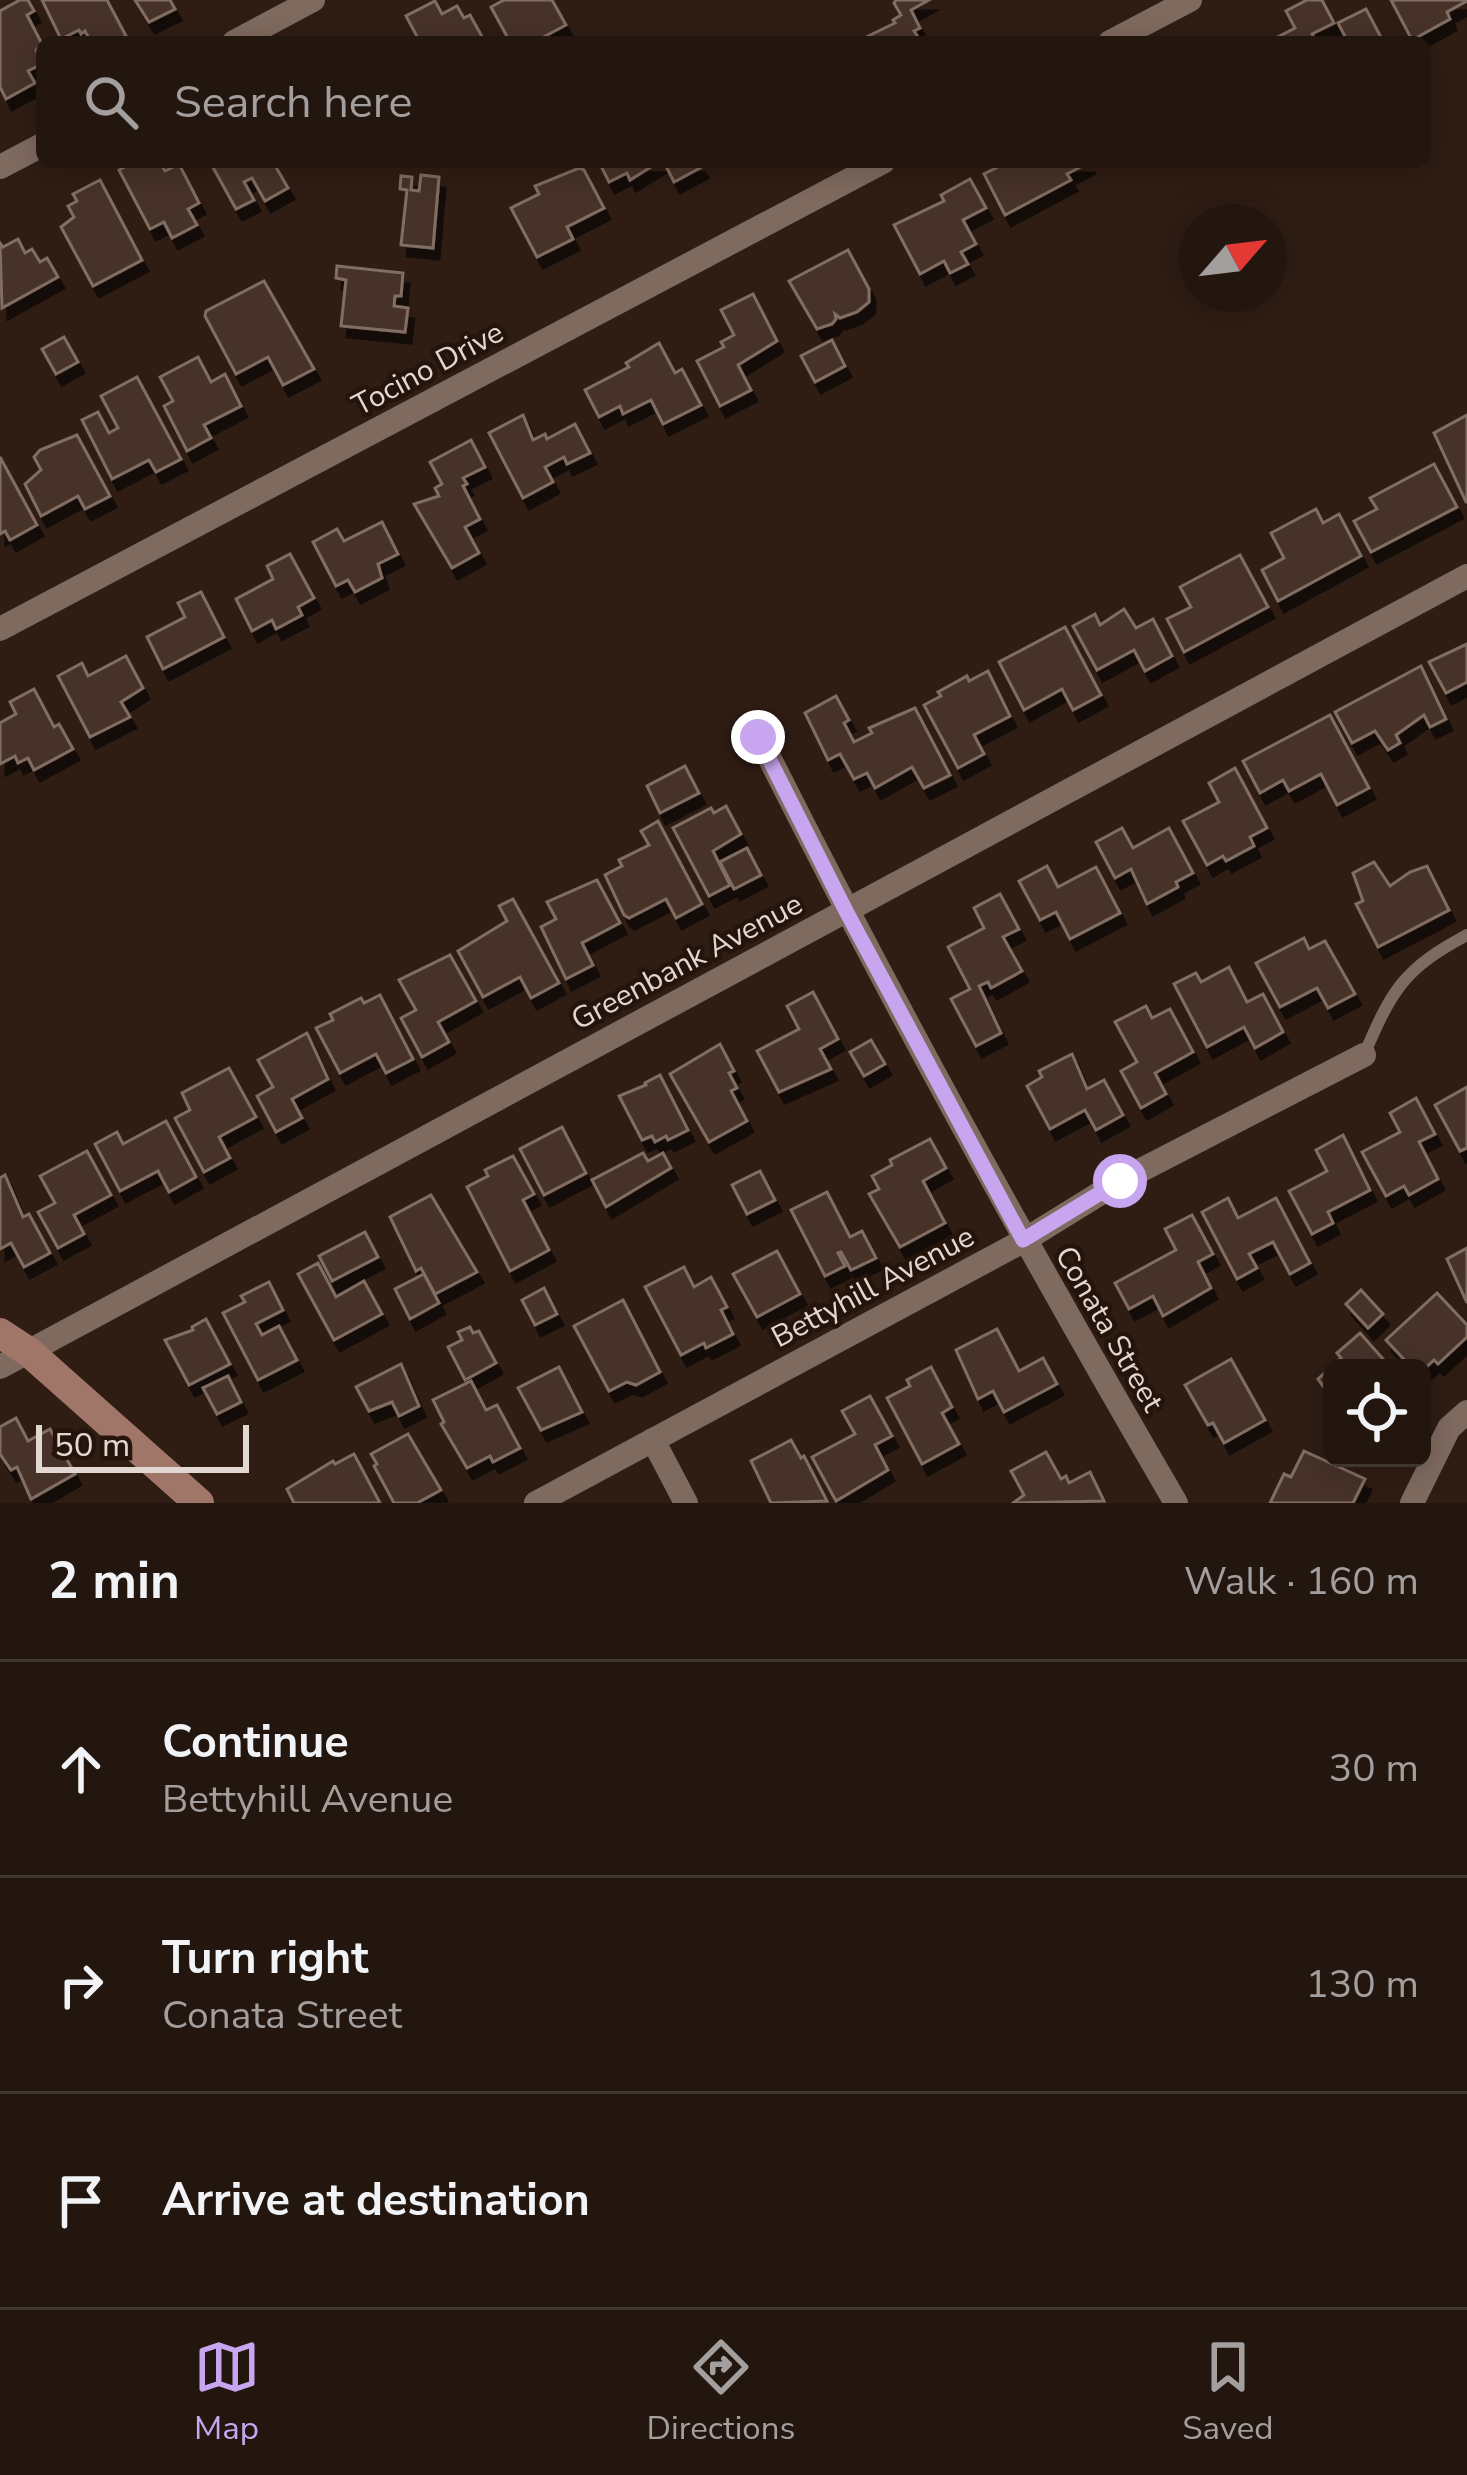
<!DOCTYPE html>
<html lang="en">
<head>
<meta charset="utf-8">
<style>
  :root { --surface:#23160f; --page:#2f231d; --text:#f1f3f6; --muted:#a39f9e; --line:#40352f; --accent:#c8a6ef }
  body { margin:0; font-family:"Nunito Sans",sans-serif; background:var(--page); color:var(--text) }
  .controls { position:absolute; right:36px; bottom:36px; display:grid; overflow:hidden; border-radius:18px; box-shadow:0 6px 30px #0003 }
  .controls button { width:108px; height:108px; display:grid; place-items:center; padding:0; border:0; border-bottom:3px solid var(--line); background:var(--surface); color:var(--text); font:60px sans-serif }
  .compass { position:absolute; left:1179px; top:204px; width:108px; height:108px; border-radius:50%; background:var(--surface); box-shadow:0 6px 30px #0003; rotate:62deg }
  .scale { position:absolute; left:36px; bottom:30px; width:213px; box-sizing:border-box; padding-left:12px; border:6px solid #e3d7d1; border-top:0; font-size:33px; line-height:42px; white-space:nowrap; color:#e3d7d1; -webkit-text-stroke:9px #25140b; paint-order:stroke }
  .stop { position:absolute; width:36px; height:36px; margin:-27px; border:9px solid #c8a6ef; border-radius:50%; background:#fff }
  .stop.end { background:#c8a6ef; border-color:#fff; box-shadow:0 3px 12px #0008 }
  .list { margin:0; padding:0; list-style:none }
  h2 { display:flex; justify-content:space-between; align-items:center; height:156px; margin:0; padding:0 48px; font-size:51px }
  h2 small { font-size:39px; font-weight:400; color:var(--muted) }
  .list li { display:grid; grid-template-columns:78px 1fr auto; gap:36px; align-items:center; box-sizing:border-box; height:216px; padding:0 48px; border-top:3px solid var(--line) }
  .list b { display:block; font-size:45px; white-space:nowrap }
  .list p { margin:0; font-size:39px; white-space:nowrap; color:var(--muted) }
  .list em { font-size:39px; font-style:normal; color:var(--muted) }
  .icon { flex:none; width:66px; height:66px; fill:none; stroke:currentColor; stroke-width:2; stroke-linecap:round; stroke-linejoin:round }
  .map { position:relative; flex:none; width:1467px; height:1503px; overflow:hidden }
  .search { position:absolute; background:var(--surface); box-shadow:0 6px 30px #0003; left:36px; right:36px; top:36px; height:132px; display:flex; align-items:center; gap:30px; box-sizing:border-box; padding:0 42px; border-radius:18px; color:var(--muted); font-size:45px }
  .sheet { height:804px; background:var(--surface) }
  nav { display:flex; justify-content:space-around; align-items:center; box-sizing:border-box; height:168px; border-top:3px solid var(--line); background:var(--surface); font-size:33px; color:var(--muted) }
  nav a { display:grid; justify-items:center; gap:6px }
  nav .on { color:var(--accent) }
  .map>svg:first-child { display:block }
</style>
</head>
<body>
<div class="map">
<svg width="1467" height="1503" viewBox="0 0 1467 1503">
  <defs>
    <filter id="shadow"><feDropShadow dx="6" dy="11" stdDeviation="0" flood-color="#0009"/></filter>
  </defs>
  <rect width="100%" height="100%" fill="#2f1d14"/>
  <g fill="#463329" stroke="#826d62" stroke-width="3" filter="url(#shadow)">
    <polygon points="20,0 28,0 34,11 27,15 42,44 36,50 42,64 28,71 35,83 6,99 0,87 0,11"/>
    <polygon points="42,0 107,0 126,36 115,42 91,42 85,31 81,34 79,30 61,39"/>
    <polygon points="135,0 170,0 175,9 149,22"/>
    <polygon points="504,0 552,0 566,25 534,42 510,42 491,7"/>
    <polygon points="929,0 911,10 920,28 914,31 918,37 910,42 856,42 895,23 893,20 901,15 894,3 896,0"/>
    <polygon points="1307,0 1322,0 1334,23 1312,34 1316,42 1268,42 1295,28 1286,11"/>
    <polygon points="1391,0 1467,0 1467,1 1447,12 1450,19 1412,40"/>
    <polygon points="435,1 442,14 457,6 464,18 470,15 485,42 420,42 406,16"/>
    <polygon points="1366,9 1383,41 1348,42 1338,23"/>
    <polygon points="134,162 160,162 165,171 179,164 199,203 188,209 197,225 172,238 164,222 150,229 119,170"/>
    <polygon points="210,162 273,162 288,188 265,201 252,178 244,182 254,200 236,209"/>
    <polygon points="599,162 659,162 630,180 627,173 609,182"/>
    <polygon points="664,162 699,162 702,167 674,182"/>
    <polygon points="1008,162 1090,162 1067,174 1071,180 1005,215 984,174"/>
    <polygon points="579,168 584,170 604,208 567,227 573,239 537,257 511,208 539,194 535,186"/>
    <polygon points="421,175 439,177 433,248 401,245 407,190 400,189 401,176 412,177 411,190 419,191"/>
    <polygon points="970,179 986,208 963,220 976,244 961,252 968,264 950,273 944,261 920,274 894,225 944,201 941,195"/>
    <polygon points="100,180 142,260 93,286 61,227 74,217 68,206 77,201 73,194"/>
    <polygon points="18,239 25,253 32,249 40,262 47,258 58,277 2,308 0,243 3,247"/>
    <polygon points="848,250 869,289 869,302 857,312 840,318 835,314 836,319 832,324 817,329 789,281"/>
    <polygon points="337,266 403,273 401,296 395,296 394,306 408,308 405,332 341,326 346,280 336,278"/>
    <polygon points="264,281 314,369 283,385 268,357 236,374 205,316 206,311"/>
    <polygon points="753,294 777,341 738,365 751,390 720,406 697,361 724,347 721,342 734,335 721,310"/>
    <polygon points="64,337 78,362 56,374 42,349"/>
    <polygon points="832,340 845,366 815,382 801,356"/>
    <polygon points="659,343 675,373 682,369 701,405 663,424 651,400 623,414 620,406 599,417 585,390 629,367 626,363"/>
    <polygon points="198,357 211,382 225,374 241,406 204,425 211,438 187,451 164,406 173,401 160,377"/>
    <polygon points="137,377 181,459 156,472 149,460 112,479 82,420 98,412 109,433 118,428 101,396"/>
    <polygon points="523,415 533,440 545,434 547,439 575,424 590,453 567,464 564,457 545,467 553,482 523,498 489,433"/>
    <polygon points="1467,415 1467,502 1466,502 1434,433"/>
    <polygon points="77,435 110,496 85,509 78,496 41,516 25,484 41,470 34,457 40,450"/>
    <polygon points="471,440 485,467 463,478 467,484 463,486 480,519 465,527 479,553 452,568 414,504 439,496 435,488 442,484 430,462"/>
    <polygon points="0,457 37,525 10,540 5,531 0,534"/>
    <polygon points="1434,464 1457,507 1371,552 1354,521 1377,509 1370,498"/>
    <polygon points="1316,509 1323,523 1339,514 1361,556 1278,601 1262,570 1284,558 1271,533"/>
    <polygon points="382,522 398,554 378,564 382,578 355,592 348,580 336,586 313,542 337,529 344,541"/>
    <polygon points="290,554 314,598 298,607 302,615 276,629 272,620 252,631 236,599 273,579 267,566"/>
    <polygon points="1240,555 1268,607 1184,652 1167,619 1191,607 1180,587"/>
    <polygon points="201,592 224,637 163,669 147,637 185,617 178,603"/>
    <polygon points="1124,609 1136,628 1153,619 1172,656 1145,671 1134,650 1097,670 1073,626 1095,614 1100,625"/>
    <polygon points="1065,627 1101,695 1073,710 1062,689 1024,710 999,662"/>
    <polygon points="1467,644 1467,682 1446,693 1429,662"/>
    <polygon points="126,656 143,688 121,702 130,717 90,737 58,676 82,663 88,676"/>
    <polygon points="1421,666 1446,719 1430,727 1424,715 1396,735 1400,743 1388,750 1375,731 1352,743 1335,712"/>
    <polygon points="988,671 1010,716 974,735 984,754 958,768 924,705 941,696 938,692 967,676 969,681"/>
    <polygon points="34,689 54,727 59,724 73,749 34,770 28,758 18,763 15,756 0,764 0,723 16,714 10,702"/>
    <polygon points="836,696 849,720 844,723 854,742 872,733 869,728 915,708 950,775 924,788 912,767 875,788 867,773 854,779 840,754 828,760 805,713"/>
    <polygon points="1330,715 1369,788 1337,805 1321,774 1289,791 1283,780 1260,793 1243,761"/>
    <polygon points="685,766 699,793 660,813 647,786"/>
    <polygon points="1235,768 1267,828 1250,837 1254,846 1226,861 1223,856 1207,865 1183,821 1219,802 1209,783"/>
    <polygon points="726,806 741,834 713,851 730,885 709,896 673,828 711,808 714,813"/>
    <polygon points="658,821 702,904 676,918 666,899 629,918 624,915 605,875 622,866 619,860 649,845 641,831"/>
    <polygon points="1122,828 1133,848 1169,828 1193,873 1176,882 1178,887 1147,904 1131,869 1115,878 1096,842"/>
    <polygon points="747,848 761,875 734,889 720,862"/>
    <polygon points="1374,862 1390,886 1410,872 1427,866 1449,910 1378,947 1356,904 1363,901 1353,873"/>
    <polygon points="1047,866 1058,887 1096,867 1120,913 1070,939 1056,912 1040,920 1019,881"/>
    <polygon points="597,880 620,923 582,943 593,965 566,979 541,927 556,919 547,902"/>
    <polygon points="1000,894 1019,929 1003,937 1022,971 991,988 988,982 979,986 1001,1033 976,1046 951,999 970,989 948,947 984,928 974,908"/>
    <polygon points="513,899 559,983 531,998 520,977 483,997 458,951 507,921 499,906"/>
    <polygon points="1304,938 1309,949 1325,941 1355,994 1328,1008 1317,988 1280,1007 1256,963"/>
    <polygon points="450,955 476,1001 438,1022 449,1042 422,1057 401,1018 416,1010 399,980"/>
    <polygon points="1229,967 1247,1002 1263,994 1283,1032 1255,1048 1244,1027 1207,1047 1174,984 1196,973 1201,982"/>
    <polygon points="813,992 838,1039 820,1049 831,1069 779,1092 757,1051 799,1029 787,1006"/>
    <polygon points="380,995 413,1059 386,1073 376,1054 340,1073 316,1028 333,1020 330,1014 361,998 364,1003"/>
    <polygon points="1146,1006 1152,1018 1170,1009 1193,1052 1155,1073 1166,1094 1141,1108 1121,1071 1137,1062 1115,1022"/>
    <polygon points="307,1033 328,1079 292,1099 302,1118 276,1132 257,1096 273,1087 258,1060"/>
    <polygon points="871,1040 885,1064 864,1076 850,1052"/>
    <polygon points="720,1044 734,1071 729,1073 737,1088 731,1091 747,1121 709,1142 670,1074"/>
    <polygon points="1072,1054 1087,1089 1104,1080 1123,1115 1096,1130 1085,1110 1050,1129 1027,1086 1042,1077 1039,1071"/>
    <polygon points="229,1068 256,1117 219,1137 230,1158 204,1172 175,1118 190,1110 182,1093"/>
    <polygon points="660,1075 688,1130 668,1140 666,1136 655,1142 652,1136 642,1140 619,1096 646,1085 645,1083"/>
    <polygon points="1467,1087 1467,1148 1460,1151 1435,1105"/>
    <polygon points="1416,1098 1435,1134 1419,1142 1438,1179 1409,1195 1404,1186 1386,1196 1362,1152 1400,1132 1390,1113"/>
    <polygon points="166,1121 196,1177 169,1192 158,1171 120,1191 95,1144 117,1132 123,1144"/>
    <polygon points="562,1127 586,1173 544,1195 520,1149"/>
    <polygon points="1343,1135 1370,1190 1328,1212 1333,1223 1312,1234 1289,1191 1327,1171 1316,1150"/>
    <polygon points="930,1139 946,1168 923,1181 945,1223 900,1247 869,1194 879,1189 872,1176 892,1165 890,1160"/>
    <polygon points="87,1151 111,1195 74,1215 84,1234 58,1248 38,1212 55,1203 40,1176"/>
    <polygon points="643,1153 648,1161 663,1153 671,1168 606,1207 592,1180"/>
    <polygon points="513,1156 534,1194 523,1200 549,1250 510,1271 467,1187 488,1176 485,1170"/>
    <polygon points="760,1171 775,1200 747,1214 732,1185"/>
    <polygon points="5,1175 23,1217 29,1214 50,1253 24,1267 11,1243 0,1249 0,1178"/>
    <polygon points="827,1192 850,1237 862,1231 876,1258 851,1270 841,1252 838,1253 845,1266 825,1276 791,1210"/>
    <polygon points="431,1195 477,1272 435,1294 421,1268 416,1271 390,1217"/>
    <polygon points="1228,1198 1238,1218 1276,1198 1310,1263 1290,1274 1273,1242 1249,1254 1257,1268 1237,1279 1202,1212"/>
    <polygon points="1192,1215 1213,1254 1198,1262 1211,1288 1163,1316 1153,1296 1129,1309 1115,1283 1176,1250 1165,1229"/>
    <polygon points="365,1232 378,1257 332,1281 319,1256"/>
    <polygon points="1467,1248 1467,1303 1447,1259"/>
    <polygon points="777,1251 800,1294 757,1317 733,1274"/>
    <polygon points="318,1263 336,1297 364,1281 382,1314 334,1340 298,1274"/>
    <polygon points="684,1267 694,1287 711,1277 727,1307 721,1310 733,1334 706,1348 704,1343 681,1355 645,1287"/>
    <polygon points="424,1274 439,1303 410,1319 395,1289"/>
    <polygon points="269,1282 283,1310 256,1324 262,1335 279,1326 297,1360 258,1380 223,1313 245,1302 241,1296"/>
    <polygon points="544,1288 557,1314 535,1325 522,1300"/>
    <polygon points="1361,1290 1383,1314 1368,1328 1346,1304"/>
    <polygon points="1437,1293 1467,1325 1467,1337 1438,1364 1434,1360 1422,1371 1422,1368 1412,1368 1386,1340"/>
    <polygon points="623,1300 660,1372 636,1385 627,1382 609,1391 574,1326"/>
    <polygon points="206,1319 230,1364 189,1385 165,1340 193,1330 192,1327"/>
    <polygon points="470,1327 473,1333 479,1331 496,1363 465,1380 448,1347 462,1340 458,1332"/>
    <polygon points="997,1329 1019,1371 1043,1358 1057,1384 1004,1412 993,1391 978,1399 956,1350"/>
    <polygon points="1360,1333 1391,1368 1332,1368 1332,1399 1318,1379 1341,1358 1337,1353"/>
    <polygon points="1231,1359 1265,1420 1224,1443 1213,1423 1208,1425 1185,1385"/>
    <polygon points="401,1364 419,1406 399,1416 392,1402 369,1411 356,1387"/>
    <polygon points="559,1367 582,1412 541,1430 518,1388"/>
    <polygon points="931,1367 952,1407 942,1413 959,1444 922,1464 887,1398 910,1386 907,1380"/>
    <polygon points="228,1376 241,1402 217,1414 203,1388"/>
    <polygon points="471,1381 486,1410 497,1405 520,1448 493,1462 490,1456 467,1468 441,1424 444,1422 433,1400"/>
    <polygon points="870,1396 892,1436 875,1445 888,1470 836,1501 812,1457 855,1434 842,1411"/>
    <polygon points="16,1418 28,1441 50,1429 75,1474 31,1499 17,1467 11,1470 0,1454 0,1427"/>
    <polygon points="408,1434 441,1490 417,1503 394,1503 374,1466 377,1464 371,1454"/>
    <polygon points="791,1440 801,1458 804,1456 827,1501 771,1503 751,1461"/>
    <polygon points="1304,1451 1365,1479 1353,1503 1270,1503 1284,1474 1291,1477"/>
    <polygon points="1046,1452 1061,1479 1066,1476 1069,1483 1090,1472 1104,1501 1013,1503 1024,1495 1011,1471"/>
    <polygon points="354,1454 380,1503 294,1503 287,1489 333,1461 335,1464"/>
  </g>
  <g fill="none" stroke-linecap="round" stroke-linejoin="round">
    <path stroke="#7f6a5f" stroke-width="12" d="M 1364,1055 C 1392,990 1403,969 1467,935"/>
    <g stroke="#7f6a5f" stroke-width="24">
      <polyline points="234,42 313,0"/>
      <polyline points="1110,42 1190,0"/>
      <polyline points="0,167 42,145"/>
      <polyline points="0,629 883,162"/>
      <path d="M 759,737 C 889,997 1029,1251 1176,1503"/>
      <polyline points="0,1367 1467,576"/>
      <polyline points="653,1440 686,1503"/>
      <polyline points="536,1503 1023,1241 1120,1181 1364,1055"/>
      <polyline points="1412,1503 1449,1428 1467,1412"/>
    </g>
    <polyline stroke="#a07669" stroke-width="30" points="0,1333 29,1352 199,1503"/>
  </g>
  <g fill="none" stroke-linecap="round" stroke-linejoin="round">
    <polyline stroke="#c8a6ef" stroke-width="15" points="758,737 846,911 1023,1240 1120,1181"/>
  </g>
  <g text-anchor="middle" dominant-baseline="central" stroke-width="9" stroke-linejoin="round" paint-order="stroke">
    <g font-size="30" fill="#e3d7d1" stroke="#25140b">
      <text transform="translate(428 369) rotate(-28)">Tocino Drive</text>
      <text transform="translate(687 962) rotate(-28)">Greenbank Avenue</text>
      <text transform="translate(873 1287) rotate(-28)">Bettyhill Avenue</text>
      <text transform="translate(1109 1329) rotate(60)">Conata Street</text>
    </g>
  </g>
</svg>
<div class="controls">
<button><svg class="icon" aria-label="locate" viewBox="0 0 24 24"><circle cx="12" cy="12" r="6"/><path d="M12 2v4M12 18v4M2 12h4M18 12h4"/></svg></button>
</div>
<svg class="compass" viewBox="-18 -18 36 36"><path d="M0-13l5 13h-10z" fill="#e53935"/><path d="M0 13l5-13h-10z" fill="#a39f9e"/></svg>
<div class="scale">50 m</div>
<div class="stop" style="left:1120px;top:1181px"></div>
<div class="stop end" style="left:758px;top:737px"></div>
<div class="search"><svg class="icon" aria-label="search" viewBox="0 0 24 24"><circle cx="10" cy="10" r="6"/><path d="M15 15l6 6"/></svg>Search here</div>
</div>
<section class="sheet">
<h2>2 min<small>Walk · 160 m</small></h2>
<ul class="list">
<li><svg class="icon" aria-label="ahead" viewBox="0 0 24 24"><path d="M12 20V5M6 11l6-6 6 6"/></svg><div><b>Continue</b><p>Bettyhill Avenue</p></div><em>30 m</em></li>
<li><svg class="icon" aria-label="right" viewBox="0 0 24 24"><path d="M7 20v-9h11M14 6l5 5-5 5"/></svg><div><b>Turn right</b><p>Conata Street</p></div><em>130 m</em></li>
<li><svg class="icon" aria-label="arrive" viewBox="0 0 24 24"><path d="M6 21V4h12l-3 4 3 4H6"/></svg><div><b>Arrive at destination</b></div></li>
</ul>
</section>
<nav>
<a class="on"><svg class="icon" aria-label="map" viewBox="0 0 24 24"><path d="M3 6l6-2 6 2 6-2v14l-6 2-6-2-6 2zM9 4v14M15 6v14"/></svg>Map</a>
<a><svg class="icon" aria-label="directions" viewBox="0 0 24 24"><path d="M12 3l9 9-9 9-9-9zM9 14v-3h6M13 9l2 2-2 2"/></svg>Directions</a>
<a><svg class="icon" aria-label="saved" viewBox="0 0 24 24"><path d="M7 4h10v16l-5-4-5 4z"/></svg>Saved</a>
</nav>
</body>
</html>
